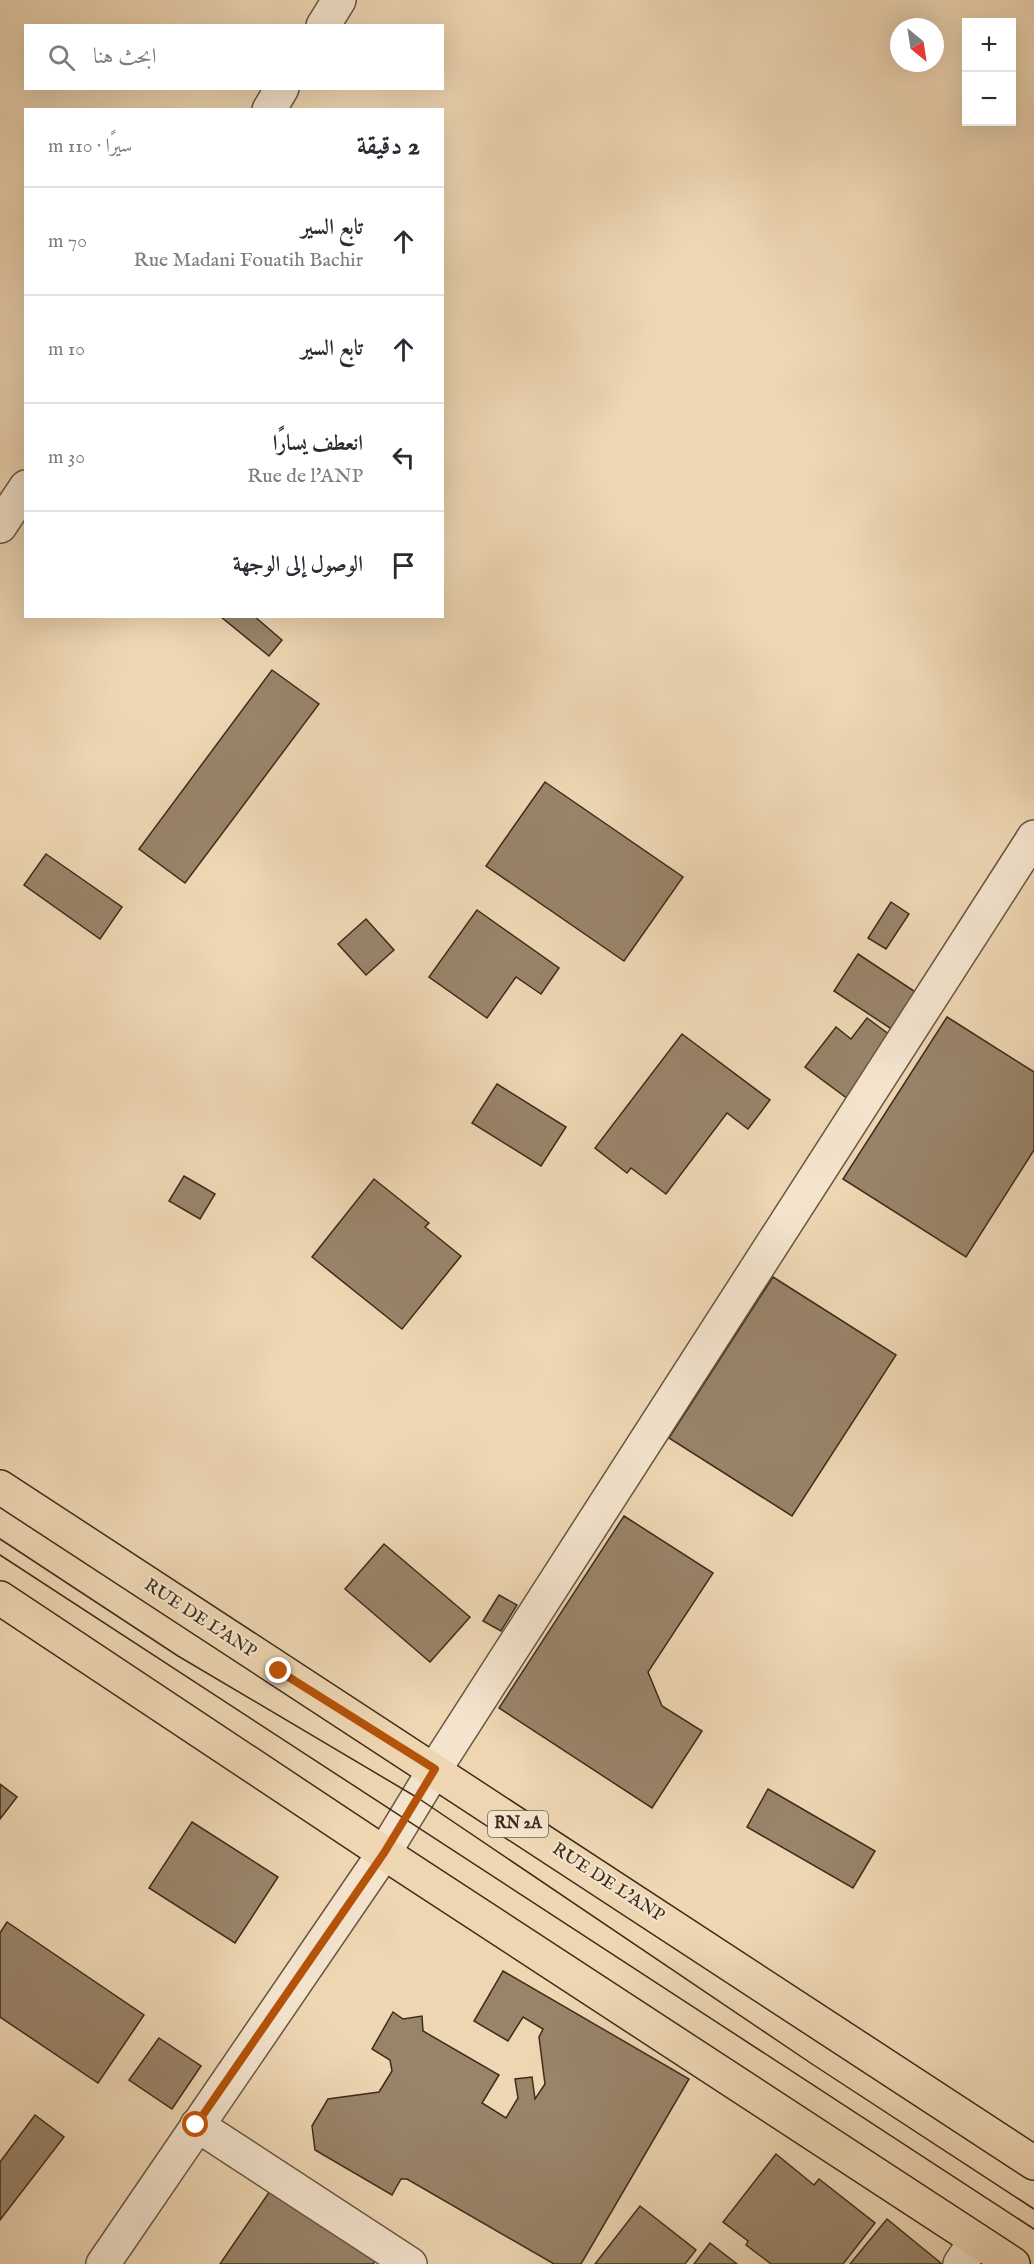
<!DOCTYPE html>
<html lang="ar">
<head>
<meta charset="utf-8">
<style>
  :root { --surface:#fff; --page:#f7f7f7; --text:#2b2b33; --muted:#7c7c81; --line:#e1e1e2 }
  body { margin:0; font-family:"IM FELL English",Amiri,serif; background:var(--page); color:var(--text); direction:rtl }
  .controls { position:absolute; right:18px; top:18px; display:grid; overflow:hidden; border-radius:0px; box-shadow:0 6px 24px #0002 }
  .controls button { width:54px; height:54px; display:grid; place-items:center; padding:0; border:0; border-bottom:2px solid var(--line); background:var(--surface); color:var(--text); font:30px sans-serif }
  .compass { position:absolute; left:890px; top:18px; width:54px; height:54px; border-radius:50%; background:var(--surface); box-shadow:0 6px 24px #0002; rotate:150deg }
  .stop { position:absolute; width:18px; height:18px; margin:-14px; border:4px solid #b45309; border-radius:50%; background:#fff }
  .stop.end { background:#b45309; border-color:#fff; box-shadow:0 2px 6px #0008 }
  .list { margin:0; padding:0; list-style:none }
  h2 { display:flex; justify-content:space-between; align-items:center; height:78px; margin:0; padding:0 24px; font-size:26px }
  h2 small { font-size:20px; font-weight:400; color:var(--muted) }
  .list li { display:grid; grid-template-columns:39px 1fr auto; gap:18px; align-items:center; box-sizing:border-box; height:108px; padding:0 24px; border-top:2px solid var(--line) }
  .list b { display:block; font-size:22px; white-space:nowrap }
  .list p { margin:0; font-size:20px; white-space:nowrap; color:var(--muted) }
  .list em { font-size:20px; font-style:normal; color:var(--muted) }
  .icon { flex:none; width:33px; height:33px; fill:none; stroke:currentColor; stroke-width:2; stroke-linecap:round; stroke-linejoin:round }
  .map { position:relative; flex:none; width:1034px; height:2264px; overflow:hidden; direction:ltr }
  .search { position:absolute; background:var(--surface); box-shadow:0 6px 24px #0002; left:24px; top:24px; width:420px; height:66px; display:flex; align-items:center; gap:15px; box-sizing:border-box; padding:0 21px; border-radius:0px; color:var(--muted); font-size:22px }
  .panel { position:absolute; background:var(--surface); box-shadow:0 6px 24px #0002; left:24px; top:108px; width:420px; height:510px; border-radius:0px; direction:rtl }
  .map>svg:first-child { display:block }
</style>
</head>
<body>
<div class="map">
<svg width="1034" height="2264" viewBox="0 0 1034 2264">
  <rect width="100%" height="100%" fill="#eed6b3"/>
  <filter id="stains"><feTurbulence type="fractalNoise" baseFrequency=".00333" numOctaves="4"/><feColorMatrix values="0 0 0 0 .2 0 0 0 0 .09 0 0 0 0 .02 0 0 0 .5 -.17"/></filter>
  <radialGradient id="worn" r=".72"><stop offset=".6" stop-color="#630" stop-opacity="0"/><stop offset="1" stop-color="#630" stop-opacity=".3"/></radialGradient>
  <g fill="#99846a" stroke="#3c2c1a" stroke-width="1.5">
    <polygon points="254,616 282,640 269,656 221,617"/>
    <polygon points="272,670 319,704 185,883 139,849"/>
    <polygon points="545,782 683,877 624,961 486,866"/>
    <polygon points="46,854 122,907 100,939 24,885"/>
    <polygon points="891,902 909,914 886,949 868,938"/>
    <polygon points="477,910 559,968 541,994 516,977 487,1018 429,977"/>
    <polygon points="366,919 394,950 366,975 338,944"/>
    <polygon points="858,954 920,995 896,1032 834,991"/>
    <polygon points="947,1017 1034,1072 1034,1150 966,1257 843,1179"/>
    <polygon points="867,1018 894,1038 848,1099 805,1067 836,1027 851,1039"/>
    <polygon points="682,1034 770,1100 748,1129 727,1113 666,1194 631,1168 627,1173 595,1148"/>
    <polygon points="497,1084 566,1127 541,1166 472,1123"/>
    <polygon points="184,1176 215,1194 200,1219 169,1201"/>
    <polygon points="374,1179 429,1223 425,1227 461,1256 402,1329 312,1257"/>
    <polygon points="773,1277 896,1355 792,1516 669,1438"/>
    <polygon points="624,1516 713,1573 648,1672 662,1706 702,1731 652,1808 499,1708"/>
    <polygon points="384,1544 470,1617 430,1662 345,1589"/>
    <polygon points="499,1595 517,1605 501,1631 483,1621"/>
    <polygon points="0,1784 17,1797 0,1819"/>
    <polygon points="768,1789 875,1851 853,1888 747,1827"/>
    <polygon points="192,1822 278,1877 235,1943 149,1888"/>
    <polygon points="7,1922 144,2015 98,2083 0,2017 0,1933"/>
    <polygon points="503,1971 689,2079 581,2264 554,2264 407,2179 401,2179 392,2195 315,2150 312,2126 328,2099 379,2092 392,2071 390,2060 372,2049 393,2012 403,2019 422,2016 423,2031 499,2075 482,2103 506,2118 518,2098 515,2079 532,2077 535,2099 545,2084 539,2037 543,2029 523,2017 508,2041 474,2021"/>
    <polygon points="159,2038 201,2066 172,2109 129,2080"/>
    <polygon points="35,2115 64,2137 0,2220 0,2162"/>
    <polygon points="776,2154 814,2185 819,2179 875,2223 843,2264 771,2264 746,2245 748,2241 723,2222"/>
    <polygon points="272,2188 377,2259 373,2264 220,2264"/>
    <polygon points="640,2206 696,2250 685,2264 595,2264"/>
    <polygon points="887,2219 942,2264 850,2264"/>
    <polygon points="710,2243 737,2264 694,2264"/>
  </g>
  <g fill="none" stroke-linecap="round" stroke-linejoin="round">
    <g stroke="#685640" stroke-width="36">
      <g id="street">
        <polyline points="323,26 339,0"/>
        <polyline points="269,110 282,88"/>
        <polyline points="0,526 26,487"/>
        <polyline points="197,2125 410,2264"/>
        <polyline points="103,2264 384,1853 435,1769 1034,837"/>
        <polyline points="960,2264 976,2240"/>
      </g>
    </g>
    <g stroke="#3c2c1a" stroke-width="36">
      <g id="primary">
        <polyline points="0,1487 1034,2163"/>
        <polyline points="0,1598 384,1853 1013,2264"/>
      </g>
    </g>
    <use href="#street" stroke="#f4e4ce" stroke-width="33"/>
    <use href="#primary" stroke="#eed6b3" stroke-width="33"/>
    <g stroke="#3c2c1a" stroke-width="1.5">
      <polyline points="0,1539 178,1656 418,1798 812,2064 1034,2209"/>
      <polyline points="0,1555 1034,2229"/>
    </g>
  </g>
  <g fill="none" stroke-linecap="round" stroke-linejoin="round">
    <polyline stroke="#b45309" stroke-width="8" points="196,2125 384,1853 435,1769 279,1671"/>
  </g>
  <g text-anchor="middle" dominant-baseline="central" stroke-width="4.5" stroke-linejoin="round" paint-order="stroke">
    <rect fill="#f4e4ce" stroke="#736350" stroke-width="1.5" x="488" y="1811" width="60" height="26" rx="4.5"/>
    <g font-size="16" font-weight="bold" fill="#3c2c1a">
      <text x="518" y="1824">RN 2A</text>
    </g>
    <g font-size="18" fill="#3c2c1a" stroke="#f4e4ce">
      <text transform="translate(200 1619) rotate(33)">RUE DE L'ANP</text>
      <text transform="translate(608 1883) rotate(33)">RUE DE L'ANP</text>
    </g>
  </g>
  <rect width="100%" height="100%" filter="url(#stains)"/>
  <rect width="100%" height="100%" fill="url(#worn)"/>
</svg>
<div class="controls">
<button>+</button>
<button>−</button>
</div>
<svg class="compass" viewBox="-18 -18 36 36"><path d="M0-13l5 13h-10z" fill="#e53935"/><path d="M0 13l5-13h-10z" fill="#7c7c81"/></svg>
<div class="stop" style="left:196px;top:2125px"></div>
<div class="stop end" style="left:279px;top:1671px"></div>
<div class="search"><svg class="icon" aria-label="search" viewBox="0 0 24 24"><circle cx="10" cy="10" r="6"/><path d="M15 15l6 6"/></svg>ابحث هنا</div>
<section class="panel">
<h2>2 دقيقة<small>سيرًا · 110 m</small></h2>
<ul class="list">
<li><svg class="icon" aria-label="ahead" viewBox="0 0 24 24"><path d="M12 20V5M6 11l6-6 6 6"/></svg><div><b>تابع السير</b><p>Rue Madani Fouatih Bachir</p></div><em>70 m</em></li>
<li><svg class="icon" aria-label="ahead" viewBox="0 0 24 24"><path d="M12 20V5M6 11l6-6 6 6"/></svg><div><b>تابع السير</b></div><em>10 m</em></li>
<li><svg class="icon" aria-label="left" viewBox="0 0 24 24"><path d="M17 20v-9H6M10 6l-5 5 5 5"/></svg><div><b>انعطف يسارًا</b><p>Rue de l'ANP</p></div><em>30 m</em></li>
<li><svg class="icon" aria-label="arrive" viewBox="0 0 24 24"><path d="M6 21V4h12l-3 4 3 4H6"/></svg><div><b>الوصول إلى الوجهة</b></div></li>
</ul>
</section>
</div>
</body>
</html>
